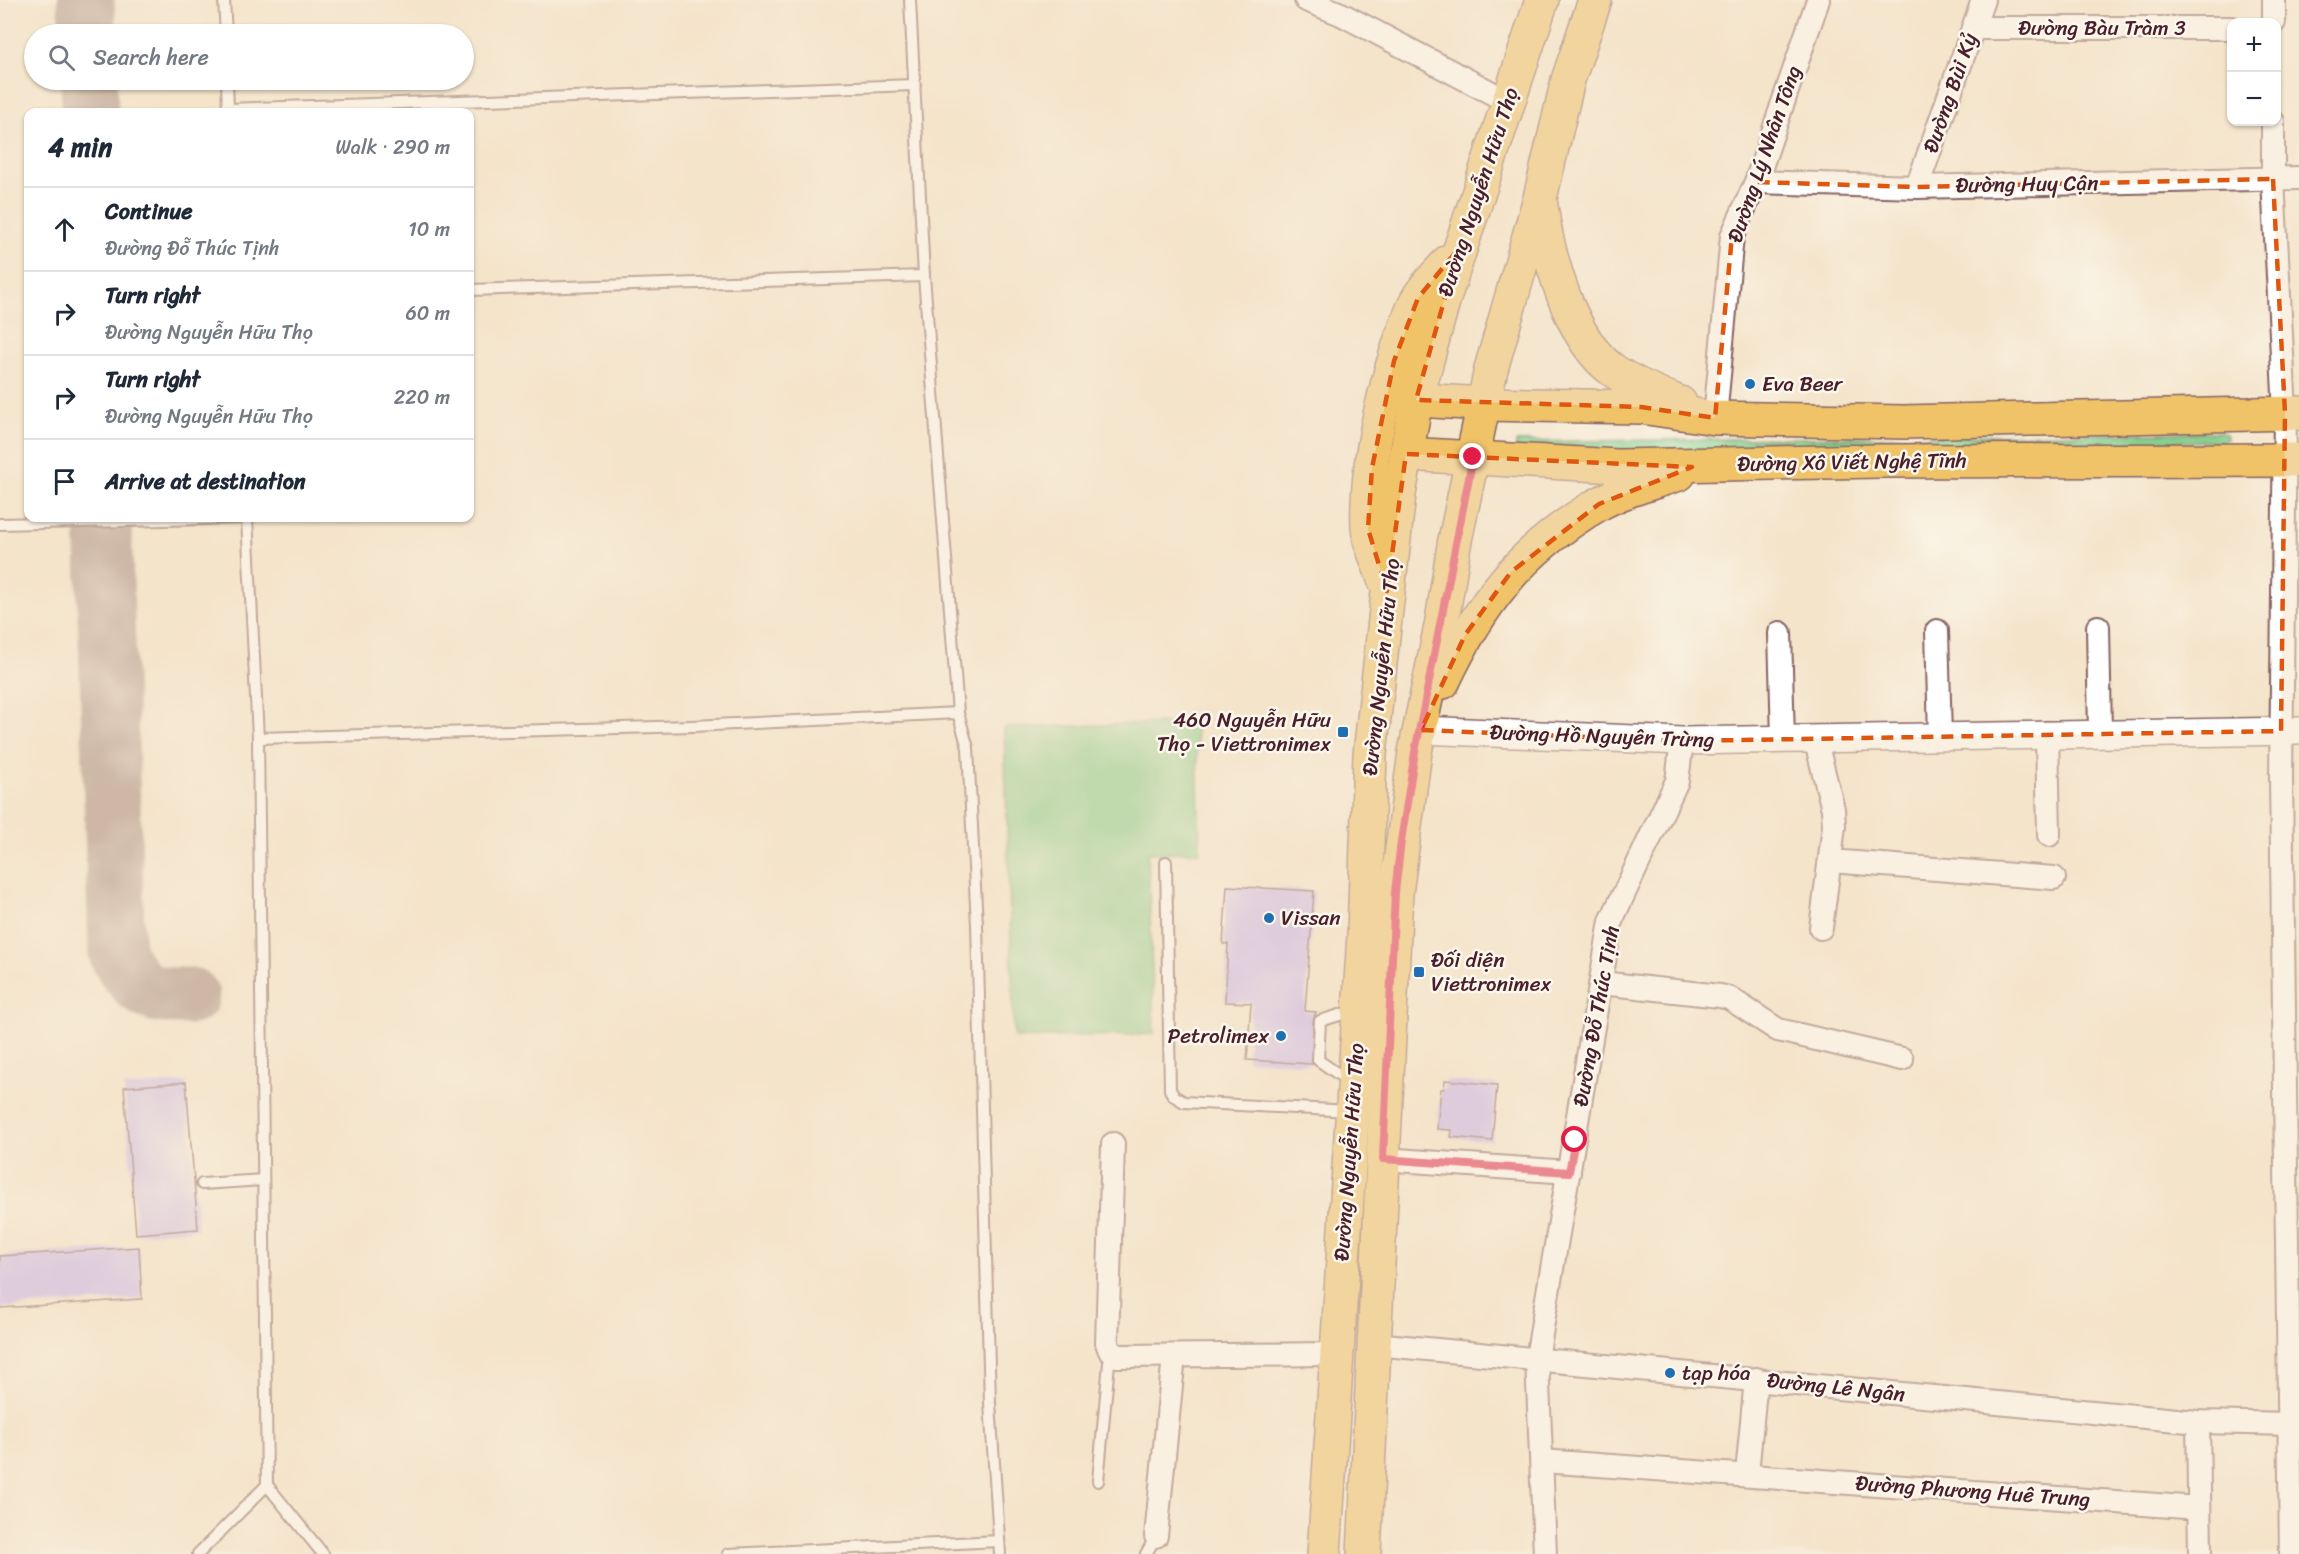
<!DOCTYPE html>
<html lang="en">
<head>
<meta charset="utf-8">
<style>
  :root { --surface:#fff; --page:#f2f2f3; --text:#1f2937; --muted:#747a83; --line:#e0e1e3 }
  body { margin:0; font-family:Sriracha,sans-serif; background:var(--page); color:var(--text) }
  .controls { position:absolute; right:18px; top:18px; display:grid; overflow:hidden; border-radius:12px; box-shadow:0 2px 4px #0004 }
  .controls button { width:54px; height:54px; display:grid; place-items:center; padding:0; border:0; border-bottom:2px solid var(--line); background:var(--surface); color:var(--text); font:30px sans-serif }
  .stop { position:absolute; width:18px; height:18px; margin:-14px; border:4px solid #e11d48; border-radius:50%; background:#fff }
  .stop.end { background:#e11d48; border-color:#fff; box-shadow:0 2px 6px #0008 }
  .list { margin:0; padding:0; list-style:none }
  h2 { display:flex; justify-content:space-between; align-items:center; height:78px; margin:0; padding:0 24px; font-size:26px }
  h2 small { font-size:20px; font-weight:400; color:var(--muted) }
  .list li { display:grid; grid-template-columns:39px 1fr auto; gap:18px; align-items:center; box-sizing:border-box; height:84px; padding:0 24px; border-top:2px solid var(--line) }
  .list b { display:block; font-size:22px; white-space:nowrap }
  .list p { margin:0; font-size:20px; white-space:nowrap; color:var(--muted) }
  .list em { font-size:20px; font-style:normal; color:var(--muted) }
  .icon { flex:none; width:33px; height:33px; fill:none; stroke:currentColor; stroke-width:2; stroke-linecap:round; stroke-linejoin:round }
  .map { position:relative; flex:none; width:2299px; height:1554px; overflow:hidden }
  .search { position:absolute; background:var(--surface); box-shadow:0 2px 4px #0004; left:24px; top:24px; width:450px; height:66px; display:flex; align-items:center; gap:15px; box-sizing:border-box; padding:0 21px; border-radius:33px; color:var(--muted); font-size:22px }
  .panel { position:absolute; background:var(--surface); box-shadow:0 2px 4px #0004; left:24px; top:108px; width:450px; height:414px; border-radius:12px }
  .map>svg:first-child { display:block }
</style>
</head>
<body>
<div class="map">
<svg width="2299" height="1554" viewBox="0 0 2299 1554">
  <rect width="100%" height="100%" fill="#fbf7ec"/>
  <filter id="ink" filterUnits="userSpaceOnUse"><feTurbulence type="fractalNoise" baseFrequency=".0167" numOctaves="2"/><feDisplacementMap in="SourceGraphic" scale="12" xChannelSelector="R" yChannelSelector="G"/><feConvolveMatrix kernelMatrix="1 2 1 2 8 2 1 2 1" color-interpolation-filters="sRGB"/></filter>
  <filter id="wash" filterUnits="userSpaceOnUse"><feTurbulence type="fractalNoise" baseFrequency=".008" numOctaves="4" result="noise"/><feDisplacementMap in="SourceGraphic" scale="24" xChannelSelector="R" yChannelSelector="G"/><feGaussianBlur stdDeviation="1.35" result="paint"/><feColorMatrix in="noise" values="0 0 0 0 0 0 0 0 0 0 0 0 0 0 0 0 0 1.4 0 .05"/><feComposite in="paint" operator="in"/></filter>
  <g filter="url(#wash)">
    <rect width="100%" height="100%" fill="#f4e4ca"/>
    <g fill="#82cc89" stroke="#66765a" stroke-width="1.5">
      <polygon points="2222,432 2226,434 2227,439 2223,441 1626,452 1516,449 1516,442"/>
      <polygon points="1196,722 1200,852 1148,853 1154,1034 1014,1038 1004,728"/>
    </g>
    <g fill="none" stroke-linecap="round" stroke-linejoin="round">
      <g stroke="#9f827a" stroke-width="57">
        <polyline points="86,0 88,34"/>
        <polyline points="89,80 90,112"/>
        <path d="M 103,518 L 117,954 C 137,991 149,997 191,996"/>
      </g>
    </g>
    <g id="blocks">
      <g fill="#c4b0f2">
        <polygon points="1227,886 1314,891 1305,1011 1316,1012 1313,1021 1312,1064 1247,1060 1251,1003 1225,1002 1228,944 1223,944"/>
        <polygon points="1445,1080 1497,1085 1492,1141 1451,1137 1452,1130 1437,1129 1441,1089 1444,1089"/>
        <polygon points="186,1082 198,1229 136,1234 124,1087"/>
        <polygon points="139,1247 142,1299 0,1308 0,1256"/>
      </g>
    </g>
  </g>
  <g filter="url(#ink)">
    <use href="#blocks" fill-opacity="0" stroke="#866463" stroke-width="1.5"/>
    <g fill="none" stroke-linecap="round" stroke-linejoin="round">
      <g stroke="#866463" stroke-width="14">
        <g id="service">
          <polyline points="224,0 226,34"/>
          <polyline points="910,0 924,276 958,713 968,748 977,925 990,1403 1000,1554"/>
          <polyline points="227,80 228,112"/>
          <polyline points="228,109 915,85"/>
          <polyline points="470,290 924,276"/>
          <polyline points="247,518 258,738 267,1485 323,1554"/>
          <polyline points="0,524 247,518"/>
          <polyline points="258,738 693,726 958,713"/>
          <polyline points="1166,862 1170,1090 1174,1096 1184,1102 1350,1111"/>
          <polyline points="1348,1081 1318,1060 1320,1021 1356,1010"/>
          <polyline points="202,1184 263,1180"/>
          <polyline points="1098,1481 1110,1352"/>
          <polyline points="198,1554 267,1485"/>
          <polyline points="728,1554 999,1541"/>
          <polyline points="1146,1554 1156,1536"/>
        </g>
      </g>
      <g stroke="#866463" stroke-width="26">
        <g id="minor">
          <polyline points="1306,0 1341,14 1507,101"/>
          <polyline points="2274,22 2274,0"/>
          <polyline points="1973,28 2232,28"/>
          <polyline points="2273,122 2273,179 2285,413 2281,777 2291,1554"/>
          <polyline points="1756,182 1917,187 2299,178"/>
          <polyline points="1917,187 1983,0"/>
          <polyline points="1715,418 1732,236 1756,182 1818,0"/>
          <polyline points="2098,627 2100,732"/>
          <polyline points="1937,631 1940,736"/>
          <polyline points="1780,633 1783,739"/>
          <polyline points="2047,733 2049,835"/>
          <polyline points="1815,738 1833,809 1834,826 1821,928"/>
          <polyline points="1830,861 2054,878"/>
          <polyline points="1601,983 1720,996 1729,998 1778,1030 1902,1059"/>
          <polyline points="1113,1144 1107,1343 1110,1351 1117,1356 1336,1354"/>
          <polyline points="1383,1159 1569,1172"/>
          <polyline points="1374,1344 2198,1422 2299,1424"/>
          <polyline points="2198,1422 2200,1554"/>
          <polyline points="1542,1461 2199,1508"/>
          <polyline points="1747,1474 1756,1379"/>
          <polyline points="1156,1536 1174,1356"/>
          <polyline points="1545,1554 1537,1359 1542,1328 1611,921 1677,781 1682,741"/>
        </g>
      </g>
      <g stroke="#866463" stroke-width="30">
        <polyline id="tertiary" points="1421,730 1682,741 2299,731"/>
      </g>
      <g stroke="#866463" stroke-width="36">
        <g id="primary">
          <path d="M 1541,206 C 1548,256 1570,341 1614,371 C 1633,384 1658,394 1680,403"/>
          <polyline points="1416,400 1484,404 1641,407 1715,418 1903,422 2299,413"/>
          <polyline points="1406,454 1617,466 1880,461 2299,460"/>
          <path d="M 1384,579 C 1379,563 1369,544 1368,527 C 1365,460 1389,360 1417,300 C 1424,286 1439,273 1449,261"/>
          <path d="M 1443,682 C 1480,603 1521,550 1597,505 C 1621,491 1652,483 1679,474"/>
          <polyline points="1324,1554 1364,935 1370,754 1399,494 1416,400 1444,298 1542,0"/>
          <polyline points="1364,1554 1396,893 1415,752 1442,621 1454,545 1491,369 1540,198 1568,80 1595,0"/>
        </g>
      </g>
      <use href="#service" stroke="#fff" stroke-width="10"/>
      <use href="#minor" stroke="#fff" stroke-width="22"/>
      <use href="#tertiary" stroke="#fff" stroke-width="27"/>
      <use href="#primary" stroke="#f0c369" stroke-width="33"/>
    </g>
  </g>
  <g fill="none" stroke-linecap="round" stroke-linejoin="round" filter="url(#ink)">
    <polyline stroke="#e11d48" stroke-width="8" points="1473,457 1415,752 1401,841 1395,892 1383,1159 1569,1172 1575,1140"/>
  </g>
  <path d="M0 0H2299V1554H0ZM 2273,179 L 2285,413 L 2281,731 L 1682,741 L 1421,730 L 1465,635 L 1511,572 L 1599,504 L 1692,467 L 1406,454 L 1387,591 L 1368,529 L 1372,468 L 1394,361 L 1418,298 L 1459,248 L 1416,400 L 1641,407 L 1715,418 L 1732,236 L 1756,182 L 1917,187 Z" fill="#f4e4ca" fill-opacity=".55" fill-rule="evenodd"/>
  <path fill="none" stroke="#e0560e" stroke-width="4.5" stroke-dasharray="12 8" stroke-linejoin="round" d="M 2273,179 L 2285,413 L 2281,731 L 1682,741 L 1421,730 L 1465,635 L 1511,572 L 1599,504 L 1692,467 L 1406,454 L 1387,591 L 1368,529 L 1372,468 L 1394,361 L 1418,298 L 1459,248 L 1416,400 L 1641,407 L 1715,418 L 1732,236 L 1756,182 L 1917,187 Z"/>
  <g fill="#1f6fb2" stroke="#fbf7ec" stroke-width="2">
    <circle cx="1750" cy="384" r="6"/>
    <rect x="1337" y="726" width="12" height="12" rx="3"/>
    <circle cx="1269" cy="918" r="6"/>
    <rect x="1413" y="966" width="12" height="12" rx="3"/>
    <circle cx="1281" cy="1036" r="6"/>
    <circle cx="1670" cy="1373" r="6"/>
  </g>
  <g text-anchor="middle" dominant-baseline="central" stroke-width="5" stroke-linejoin="round" paint-order="stroke">
    <g font-size="21" fill="#4a1f2b" stroke="#fbf7ec">
      <text x="2102" y="28">Đường Bàu Tràm 3</text>
      <text transform="translate(1950 93) rotate(-71)">Đường Bùi Kỷ</text>
      <text transform="translate(1764 154) rotate(-71)">Đường Lý Nhân Tông</text>
      <text transform="translate(2027 184) rotate(-1)">Đường Huy Cận</text>
      <text transform="translate(1478 192) rotate(-72)">Đường Nguyễn Hữu Thọ</text>
      <text transform="translate(1852 462) rotate(-1)">Đường Xô Viết Nghệ Tĩnh</text>
      <text transform="translate(1381 667) rotate(-84)">Đường Nguyễn Hữu Thọ</text>
      <text transform="translate(1602 736) rotate(2)">Đường Hồ Nguyên Trừng</text>
      <text transform="translate(1596 1016) rotate(-80)">Đường Đỗ Thúc Tịnh</text>
      <text transform="translate(1349 1152) rotate(-86)">Đường Nguyễn Hữu Thọ</text>
      <text transform="translate(1836 1387) rotate(6)">Đường Lê Ngân</text>
      <text transform="translate(1973 1491) rotate(4)">Đường Phương Huê Trung</text>
    </g>
    <g font-size="21" fill="#4a1f2b" stroke="#fbf7ec" text-anchor="start">
      <text x="1762" y="384">Eva Beer</text>
      <text x="1331" y="720" text-anchor="end">460 Nguyễn Hữu<tspan x="1331" dy="24">Thọ - Viettronimex</tspan></text>
      <text x="1281" y="918">Vissan</text>
      <text x="1431" y="960">Đối diện<tspan x="1431" dy="24">Viettronimex</tspan></text>
      <text x="1269" y="1036" text-anchor="end">Petrolimex</text>
      <text x="1682" y="1373">tạp hóa</text>
    </g>
  </g>
</svg>
<div class="controls">
<button>+</button>
<button>−</button>
</div>
<div class="stop" style="left:1575px;top:1140px"></div>
<div class="stop end" style="left:1473px;top:457px"></div>
<div class="search"><svg class="icon" aria-label="search" viewBox="0 0 24 24"><circle cx="10" cy="10" r="6"/><path d="M15 15l6 6"/></svg>Search here</div>
<section class="panel">
<h2>4 min<small>Walk · 290 m</small></h2>
<ul class="list">
<li><svg class="icon" aria-label="ahead" viewBox="0 0 24 24"><path d="M12 20V5M6 11l6-6 6 6"/></svg><div><b>Continue</b><p>Đường Đỗ Thúc Tịnh</p></div><em>10 m</em></li>
<li><svg class="icon" aria-label="right" viewBox="0 0 24 24"><path d="M7 20v-9h11M14 6l5 5-5 5"/></svg><div><b>Turn right</b><p>Đường Nguyễn Hữu Thọ</p></div><em>60 m</em></li>
<li><svg class="icon" aria-label="right" viewBox="0 0 24 24"><path d="M7 20v-9h11M14 6l5 5-5 5"/></svg><div><b>Turn right</b><p>Đường Nguyễn Hữu Thọ</p></div><em>220 m</em></li>
<li><svg class="icon" aria-label="arrive" viewBox="0 0 24 24"><path d="M6 21V4h12l-3 4 3 4H6"/></svg><div><b>Arrive at destination</b></div></li>
</ul>
</section>
</div>
</body>
</html>
